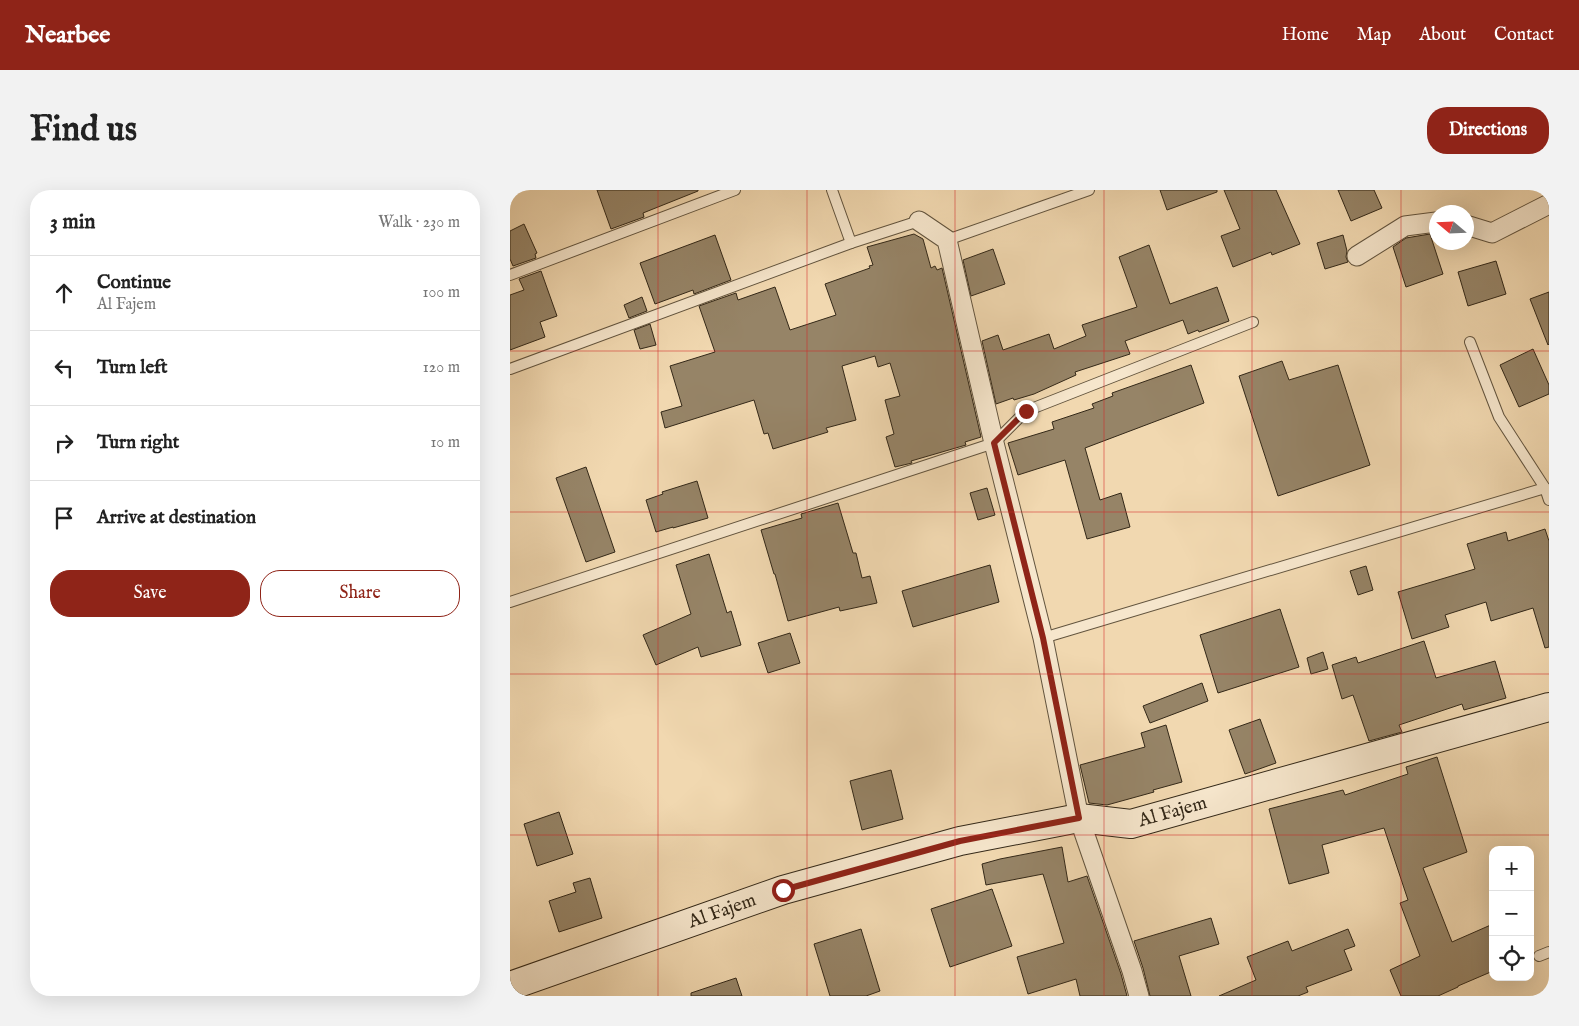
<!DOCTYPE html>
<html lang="en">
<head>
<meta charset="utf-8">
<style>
  :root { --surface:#fff; --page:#f2f2f2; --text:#222; --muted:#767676; --line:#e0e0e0; --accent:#8f2418 }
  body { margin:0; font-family:"IM FELL English",serif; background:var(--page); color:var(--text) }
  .controls { position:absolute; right:15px; bottom:15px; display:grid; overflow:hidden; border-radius:10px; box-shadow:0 5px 20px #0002 }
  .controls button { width:45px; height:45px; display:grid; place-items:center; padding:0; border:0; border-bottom:1px solid var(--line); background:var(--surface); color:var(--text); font:25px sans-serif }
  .compass { position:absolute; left:919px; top:15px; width:45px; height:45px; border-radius:50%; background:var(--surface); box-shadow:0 5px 20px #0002; rotate:289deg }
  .stop { position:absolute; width:15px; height:15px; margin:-11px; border:4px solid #8f2418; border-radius:50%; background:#fff }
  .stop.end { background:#8f2418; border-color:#fff; box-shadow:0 1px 5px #0008 }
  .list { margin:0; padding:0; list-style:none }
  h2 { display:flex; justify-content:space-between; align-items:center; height:65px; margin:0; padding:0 20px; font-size:21px }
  h2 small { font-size:16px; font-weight:400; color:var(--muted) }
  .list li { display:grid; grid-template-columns:32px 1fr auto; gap:15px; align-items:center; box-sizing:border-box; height:75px; padding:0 20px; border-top:1px solid var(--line) }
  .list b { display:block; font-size:19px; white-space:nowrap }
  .list p { margin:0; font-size:16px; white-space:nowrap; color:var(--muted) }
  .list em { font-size:16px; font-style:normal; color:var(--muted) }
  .actions { display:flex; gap:10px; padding:15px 20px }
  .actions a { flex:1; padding:11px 0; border:1px solid var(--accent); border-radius:20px; text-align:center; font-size:18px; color:var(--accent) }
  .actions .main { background:var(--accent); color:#fff }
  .icon { flex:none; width:28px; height:28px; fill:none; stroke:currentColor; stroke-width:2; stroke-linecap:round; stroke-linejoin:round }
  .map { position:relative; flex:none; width:1039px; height:806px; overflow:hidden; border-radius:20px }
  header { display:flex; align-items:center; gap:30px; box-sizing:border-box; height:70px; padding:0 25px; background:var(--accent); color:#fff }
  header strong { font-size:24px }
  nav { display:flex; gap:28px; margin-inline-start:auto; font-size:18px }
  .intro { display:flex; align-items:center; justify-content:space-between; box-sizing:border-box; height:120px; padding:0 30px }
  h1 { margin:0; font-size:35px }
  .button { padding:12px 22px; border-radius:20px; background:var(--accent); color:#fff; font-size:18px; font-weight:700 }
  main { display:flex; gap:30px; padding:0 30px }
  aside { flex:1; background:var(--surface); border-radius:20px; box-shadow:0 5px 20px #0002 }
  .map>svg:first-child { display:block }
</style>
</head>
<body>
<header>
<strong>Nearbee</strong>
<nav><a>Home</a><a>Map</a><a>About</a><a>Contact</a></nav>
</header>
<div class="intro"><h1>Find us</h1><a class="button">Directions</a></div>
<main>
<aside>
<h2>3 min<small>Walk · 230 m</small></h2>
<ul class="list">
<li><svg class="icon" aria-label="ahead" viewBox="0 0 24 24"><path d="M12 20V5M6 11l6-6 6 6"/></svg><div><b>Continue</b><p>Al Fajem</p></div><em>100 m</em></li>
<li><svg class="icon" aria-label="left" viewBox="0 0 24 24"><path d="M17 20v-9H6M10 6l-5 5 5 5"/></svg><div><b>Turn left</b></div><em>120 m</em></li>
<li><svg class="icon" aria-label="right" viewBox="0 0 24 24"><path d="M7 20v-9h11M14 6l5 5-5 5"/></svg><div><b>Turn right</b></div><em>10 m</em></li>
<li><svg class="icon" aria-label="arrive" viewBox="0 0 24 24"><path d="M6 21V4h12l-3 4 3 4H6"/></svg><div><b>Arrive at destination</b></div></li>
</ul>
<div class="actions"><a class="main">Save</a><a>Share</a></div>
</aside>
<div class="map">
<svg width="1039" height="806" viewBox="0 0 1039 806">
  <rect width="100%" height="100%" fill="#f1d8b0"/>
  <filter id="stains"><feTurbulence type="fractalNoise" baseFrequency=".004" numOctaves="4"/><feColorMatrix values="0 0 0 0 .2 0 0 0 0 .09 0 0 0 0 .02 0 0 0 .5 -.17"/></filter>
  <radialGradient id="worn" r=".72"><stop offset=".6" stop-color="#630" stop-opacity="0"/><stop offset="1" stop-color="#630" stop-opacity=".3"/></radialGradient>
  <g fill="#968467" stroke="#332818">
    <polygon points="87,0 188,0 188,1 133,23 134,27 101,39"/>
    <polygon points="650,0 707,0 707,2 657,20"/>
    <polygon points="714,0 766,0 790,54 762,65 761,62 723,77 711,46 730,39"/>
    <polygon points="828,0 864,0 872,18 841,31"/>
    <polygon points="14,34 27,63 25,64 26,68 3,76 0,69 0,41"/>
    <polygon points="404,44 413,49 421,78 425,76 427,80 432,78 471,247 455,252 456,255 401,271 402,273 385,277 376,247 384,244 375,210 390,206 380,173 368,177 365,166 332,176 346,230 316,238 318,242 263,259 258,243 254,244 244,210 155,238 151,222 172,216 160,176 205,162 189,116 226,103 228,110 265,97 280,140 326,125 315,94 360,78 359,76 363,75 357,57"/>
    <polygon points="920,44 933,84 896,97 883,57 896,48"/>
    <polygon points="205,45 221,90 184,104 183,100 145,114 130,73"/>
    <polygon points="833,45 837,61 836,67 838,72 815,79 807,53"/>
    <polygon points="639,55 660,114 707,97 719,131 689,142 688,140 678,144 673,130 615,151 620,164 565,182 566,185 524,204 504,210 503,208 486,214 472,151 488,145 493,160 539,144 544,159 576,146 572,135 627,117 609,67"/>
    <polygon points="483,59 495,94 461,106 453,70"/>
    <polygon points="986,71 996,104 958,116 948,82"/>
    <polygon points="31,81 47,126 30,132 35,147 0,160 0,105 14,100 9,89"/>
    <polygon points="1039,102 1039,154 1038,155 1020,109"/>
    <polygon points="132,107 137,121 119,128 114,115"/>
    <polygon points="140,134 146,155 130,159 124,140"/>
    <polygon points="1023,159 1039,195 1039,204 1009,217 990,175"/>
    <polygon points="772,171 779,190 828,175 860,275 768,306 729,186"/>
    <polygon points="681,175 694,213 575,258 590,310 611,303 620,337 577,349 555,270 508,285 498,253 544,239 542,232 584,218 582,214 603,206 602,203"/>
    <polygon points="76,277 105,362 76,372 46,288"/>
    <polygon points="187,291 198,328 163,338 163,337 146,342 136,310 153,304 152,302"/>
    <polygon points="477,298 485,325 468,330 460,303"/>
    <polygon points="328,313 343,363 346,363 352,388 360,386 367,413 330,421 329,417 278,431 265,384 264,384 251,340 292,328 291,324"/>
    <polygon points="1035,339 1039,351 1039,457 1035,458 1023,418 981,431 976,412 935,425 939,437 902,449 888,402 965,379 957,354 996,342 998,351"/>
    <polygon points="199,364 217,423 221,421 231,455 191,467 188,457 146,475 133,445 181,424 166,375"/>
    <polygon points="480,375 489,412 403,437 392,401"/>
    <polygon points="856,376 863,400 848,405 840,381"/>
    <polygon points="770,419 789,477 708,503 690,445"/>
    <polygon points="280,443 290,473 258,483 248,453"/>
    <polygon points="914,451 926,488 985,471 996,508 954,520 952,514 889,535 892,542 859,551 843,505 832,509 822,475 846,467 848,473"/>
    <polygon points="813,462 818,479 801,484 797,468"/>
    <polygon points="692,493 698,511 640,533 633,516"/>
    <polygon points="750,529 766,573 735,584 719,540"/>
    <polygon points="656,535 672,592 643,600 644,602 597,615 579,613 570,575 635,557 631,543"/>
    <polygon points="927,567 957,662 913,678 942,752 983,734 983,781 948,796 948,797 928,806 891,806 880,780 910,766 890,713 898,710 874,638 812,655 819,683 779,694 759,619 833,600 835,605 898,584 896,577"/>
    <polygon points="381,580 393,629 352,640 340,591"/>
    <polygon points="49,622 63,664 27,676 14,634"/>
    <polygon points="552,657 558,692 577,686 611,784 617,806 570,806 566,789 518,804 507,767 554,753 533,684 476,695 472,674 490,669"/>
    <polygon points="80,688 92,728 49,742 39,711 66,702 63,693"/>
    <polygon points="482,699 502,756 440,777 421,719"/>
    <polygon points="701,728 709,754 669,766 681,806 640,806 633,778 624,751"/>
    <polygon points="351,739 370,801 356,806 320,806 304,754"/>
    <polygon points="838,739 845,756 834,760 842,780 796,797 798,802 788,806 709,806 746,790 737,767 778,751 782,761"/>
    <polygon points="226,788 232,806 181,806 181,803"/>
  </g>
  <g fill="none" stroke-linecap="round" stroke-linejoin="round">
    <g stroke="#62543e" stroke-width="12">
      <g id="service">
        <polyline points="322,0 341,53"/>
        <polyline points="437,50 579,0"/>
        <polyline points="0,85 225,0"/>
        <polyline points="960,152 989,227 1035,298 1039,310"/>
        <polyline points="0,179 341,53 409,31"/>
        <polyline points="0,412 484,253 516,221 743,132"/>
        <polyline points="533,448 1035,298"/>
        <polyline points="1029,766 1039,762"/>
      </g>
    </g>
    <g stroke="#62543e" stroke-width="21">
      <g id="minor">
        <polyline points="409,31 437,50 484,253 533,448 569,628 622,781 629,806"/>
        <polyline points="956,35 982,43 1039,14"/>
        <polyline points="847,66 895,36 926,32"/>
      </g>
    </g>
    <g stroke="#332818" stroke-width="30">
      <g id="secondary">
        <path id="s1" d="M 0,796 L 273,700 L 450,651 L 569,628 L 621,634 L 1039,517"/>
      </g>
    </g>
    <use href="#service" stroke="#f6e6cc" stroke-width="10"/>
    <use href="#minor" stroke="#f6e6cc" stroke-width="19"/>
    <use href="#secondary" stroke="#f6e6cc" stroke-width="28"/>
  </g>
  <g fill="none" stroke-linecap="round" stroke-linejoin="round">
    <polyline stroke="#8f2418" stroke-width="6" points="273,700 450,651 569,628 533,448 484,253 516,221"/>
  </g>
  <path fill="none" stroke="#d62828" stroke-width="1" stroke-opacity="0.55" d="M 148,0 L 148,806M 297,0 L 297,806M 445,0 L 445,806M 594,0 L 594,806M 742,0 L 742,806M 891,0 L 891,806M 0,161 L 1039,161M 0,322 L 1039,322M 0,484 L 1039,484M 0,645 L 1039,645"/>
  <g text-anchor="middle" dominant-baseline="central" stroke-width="4" stroke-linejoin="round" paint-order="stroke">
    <g font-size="19" fill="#332818" stroke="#f6e6cc">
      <text stroke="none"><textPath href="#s1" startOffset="690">Al Fajem</textPath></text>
      <text stroke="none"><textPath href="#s1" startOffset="225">Al Fajem</textPath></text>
    </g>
  </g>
  <rect width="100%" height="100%" filter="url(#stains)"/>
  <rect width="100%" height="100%" fill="url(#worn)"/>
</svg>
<div class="controls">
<button>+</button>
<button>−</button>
<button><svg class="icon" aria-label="locate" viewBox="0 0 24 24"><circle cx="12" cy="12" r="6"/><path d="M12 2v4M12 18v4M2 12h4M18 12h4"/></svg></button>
</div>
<svg class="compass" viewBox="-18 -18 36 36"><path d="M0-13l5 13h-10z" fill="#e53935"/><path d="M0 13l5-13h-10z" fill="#767676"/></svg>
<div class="stop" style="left:273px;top:700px"></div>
<div class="stop end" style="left:516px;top:221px"></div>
</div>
</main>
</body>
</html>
